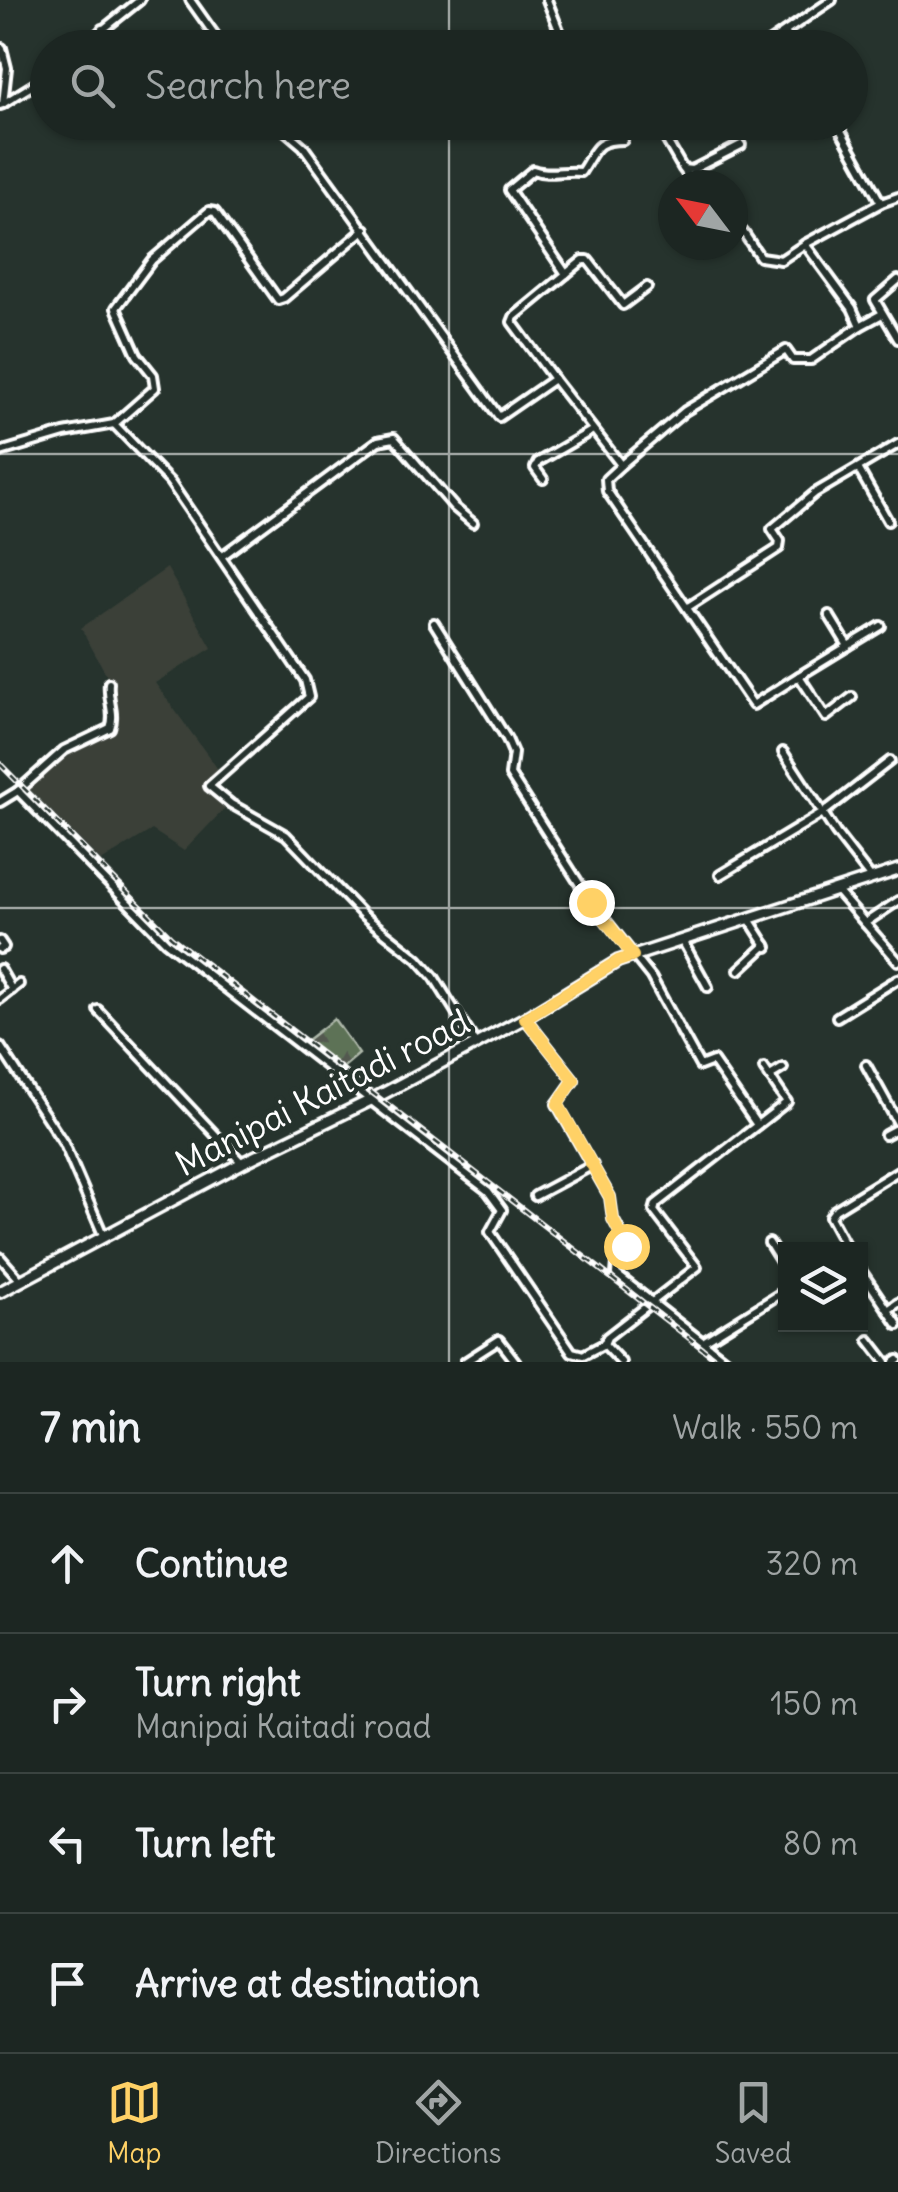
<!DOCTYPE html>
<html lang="en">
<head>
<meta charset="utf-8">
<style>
  :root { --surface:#1c2622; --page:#252e2a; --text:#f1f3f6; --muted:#a0a5a5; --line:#3a4340; --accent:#ffd166 }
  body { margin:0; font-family:Delius,sans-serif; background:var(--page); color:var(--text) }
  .controls { position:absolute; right:30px; bottom:30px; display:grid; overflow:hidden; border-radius:0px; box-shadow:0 2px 8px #0004 }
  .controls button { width:90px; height:90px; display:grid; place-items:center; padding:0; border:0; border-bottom:2px solid var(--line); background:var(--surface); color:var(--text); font:50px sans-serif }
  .compass { position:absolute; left:658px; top:170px; width:90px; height:90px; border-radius:50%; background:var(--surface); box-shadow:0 2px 8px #0004; rotate:302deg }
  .stop { position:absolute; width:30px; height:30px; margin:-22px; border:8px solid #ffd166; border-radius:50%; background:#fff }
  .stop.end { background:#ffd166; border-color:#fff; box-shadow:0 2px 10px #0008 }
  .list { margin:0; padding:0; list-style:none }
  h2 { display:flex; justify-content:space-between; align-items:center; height:130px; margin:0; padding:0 40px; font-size:42px }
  h2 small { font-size:32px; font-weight:400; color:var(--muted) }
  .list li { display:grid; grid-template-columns:65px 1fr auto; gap:30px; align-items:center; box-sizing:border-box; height:140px; padding:0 40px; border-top:2px solid var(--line) }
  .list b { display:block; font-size:38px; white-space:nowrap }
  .list p { margin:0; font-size:32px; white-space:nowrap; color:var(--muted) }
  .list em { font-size:32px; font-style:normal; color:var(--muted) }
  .icon { flex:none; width:55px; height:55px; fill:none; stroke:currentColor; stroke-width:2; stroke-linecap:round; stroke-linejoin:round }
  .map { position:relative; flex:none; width:898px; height:1362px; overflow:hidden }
  .search { position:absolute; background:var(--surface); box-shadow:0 2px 8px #0004; left:30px; right:30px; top:30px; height:110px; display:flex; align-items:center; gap:25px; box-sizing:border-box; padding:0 35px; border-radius:55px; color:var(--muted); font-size:38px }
  .sheet { height:690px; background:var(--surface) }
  nav { display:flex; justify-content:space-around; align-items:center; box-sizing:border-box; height:140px; border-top:2px solid var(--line); background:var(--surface); font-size:28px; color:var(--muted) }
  nav a { display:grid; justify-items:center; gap:5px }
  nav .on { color:var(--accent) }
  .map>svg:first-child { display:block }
</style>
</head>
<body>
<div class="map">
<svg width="898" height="1362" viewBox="0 0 898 1362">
  <defs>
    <pattern id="forest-firs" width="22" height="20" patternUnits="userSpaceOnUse" patternTransform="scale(2.5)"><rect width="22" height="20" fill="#5d7256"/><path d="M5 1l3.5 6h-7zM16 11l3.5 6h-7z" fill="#525950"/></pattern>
  </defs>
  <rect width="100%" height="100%" fill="#26332d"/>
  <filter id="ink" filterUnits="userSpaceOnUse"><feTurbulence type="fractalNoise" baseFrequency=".01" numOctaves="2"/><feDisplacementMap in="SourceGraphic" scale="20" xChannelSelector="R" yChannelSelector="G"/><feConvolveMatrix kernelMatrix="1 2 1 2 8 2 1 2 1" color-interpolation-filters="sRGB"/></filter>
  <g filter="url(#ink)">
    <polygon fill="#3b4139" points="167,568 212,648 155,683 220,772 206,785 227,806 184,851 152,830 101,861 25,785 65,751 111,729 111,683 81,628"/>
    <polygon fill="url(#forest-firs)" stroke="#aeb8aa" stroke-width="2.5" points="334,1019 359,1054 338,1072 302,1044"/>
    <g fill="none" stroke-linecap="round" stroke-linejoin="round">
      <g stroke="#fff" stroke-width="14">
        <g id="minor">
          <polyline points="190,0 224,48"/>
          <polyline points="547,0 566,48"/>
          <polyline points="102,29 112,48"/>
          <polyline points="785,32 794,48"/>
          <polyline points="80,48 140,0"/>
          <polyline points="490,48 499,44 504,48"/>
          <polyline points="524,48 547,43 564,48"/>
          <polyline points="761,48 832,0"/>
          <polyline points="4,103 48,76"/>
          <polyline points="0,105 3,104 7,68 2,48"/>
          <polyline points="153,122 158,129"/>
          <polyline points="275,122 303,146 499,417 554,379 621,465 606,479 607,491 753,705 799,676 826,717 852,697"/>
          <path d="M 624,122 L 623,140 C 594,140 596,150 581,172 C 564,170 548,176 533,170 L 509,190 L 566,274 L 583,260 L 588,260 L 623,305 L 647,287"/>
          <polyline points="656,122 683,169 692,170 741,145"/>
          <polyline points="836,122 881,203 898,197"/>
          <polyline points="684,170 693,185"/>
          <polyline points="733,233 743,232 760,257 781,260 805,244"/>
          <polyline points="711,248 715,245"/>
          <polyline points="898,280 875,300 898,339"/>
          <polyline points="860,326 882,314"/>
          <polyline points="554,379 512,322 514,317 566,274"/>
          <polyline points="114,424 170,482 305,680 309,697 209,786 231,804 286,835 364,916 418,959 434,977 476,1044"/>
          <polyline points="0,452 64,433 114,424 155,388 153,375 137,355 116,308 152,260 209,211 215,212 278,300 284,298 365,229"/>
          <polyline points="621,465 685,411 786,350 793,360 811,360 860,326 852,308 805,244 881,203"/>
          <polyline points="859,470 888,521"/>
          <polyline points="543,479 535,468 538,462 593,430"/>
          <polyline points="222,556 378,441 394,438 454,507 473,523"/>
          <polyline points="688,607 779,548 780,541 772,529 815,493 898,444"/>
          <polyline points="434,623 507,739 513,753 510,775 591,902 651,977 700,1066 713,1061 757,1125"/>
          <polyline points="848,646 881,626"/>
          <polyline points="799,676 848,646 829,615"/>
          <polyline points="783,752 836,833 871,878"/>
          <path d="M 18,791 L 64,750 L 110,728 C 116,714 107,699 109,683"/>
          <polyline points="0,802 18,791 166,942 488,1191 502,1210 490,1232 572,1352 583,1355 604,1344 621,1362"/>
          <polyline points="720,875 823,813 890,761"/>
          <polyline points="837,891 898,961"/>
          <polyline points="749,919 767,947"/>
          <polyline points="865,923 898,901"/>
          <polyline points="682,940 708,987"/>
          <polyline points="0,941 4,947 0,949"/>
          <polyline points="0,969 12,990"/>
          <polyline points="739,970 766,945"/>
          <polyline points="0,999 19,984"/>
          <polyline points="98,1010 242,1163"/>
          <polyline points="837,1017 898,979"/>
          <polyline points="525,1018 574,1080 557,1104 610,1197 613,1219 627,1245 617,1262 616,1274 728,1362"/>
          <polyline points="0,1046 64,1144 104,1237"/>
          <polyline points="866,1065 898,1123"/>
          <polyline points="770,1076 783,1068"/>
          <polyline points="885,1135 898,1128"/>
          <polyline points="535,1196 593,1165"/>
          <polyline points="769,1243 786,1270"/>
          <polyline points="848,1250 830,1217 835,1210 898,1171"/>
          <polyline points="0,1257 21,1281"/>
          <polyline points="860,1269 898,1325"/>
          <polyline points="888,1310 898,1303"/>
          <polyline points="869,1340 886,1362"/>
          <polyline points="703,1342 786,1290"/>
          <polyline points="604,1344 607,1337 697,1267 654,1211 656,1204 787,1102 764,1068"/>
          <polyline points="465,1362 499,1340 516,1362"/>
          <polyline points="895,1362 898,1360"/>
        </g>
      </g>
      <g stroke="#fff" stroke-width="16">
        <polyline id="secondary" points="0,1292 242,1163 375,1098 525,1018 618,961 898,870"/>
      </g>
      <use href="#minor" stroke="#26332d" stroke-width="6"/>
      <use href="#secondary" stroke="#26332d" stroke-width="9"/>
      <g stroke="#fff" stroke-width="6">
        <polyline id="rail" points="0,764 171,937 720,1362"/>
      </g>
      <use href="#rail" stroke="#26332d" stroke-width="2.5" stroke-dasharray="8" stroke-linecap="butt"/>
    </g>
  </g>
  <g fill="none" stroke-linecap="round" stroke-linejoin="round" filter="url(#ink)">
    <polyline stroke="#ffd166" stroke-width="12" points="591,902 633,956 618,961 525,1018 574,1080 558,1104 610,1197 613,1219 626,1246"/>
  </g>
  <path fill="none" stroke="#fff" stroke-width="2.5" stroke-opacity="0.55" d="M 449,0 L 449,48M 449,122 L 449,1362M 0,454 L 898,454M 0,908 L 898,908"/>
  <g text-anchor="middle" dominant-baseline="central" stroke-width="9" stroke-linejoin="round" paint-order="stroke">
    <g font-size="35" fill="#fff" stroke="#26332d">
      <text transform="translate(322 1092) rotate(-27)">Manipai Kaitadi road</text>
    </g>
  </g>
</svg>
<div class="controls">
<button><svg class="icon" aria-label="layers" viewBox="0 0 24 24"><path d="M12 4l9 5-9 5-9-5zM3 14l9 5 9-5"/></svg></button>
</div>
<svg class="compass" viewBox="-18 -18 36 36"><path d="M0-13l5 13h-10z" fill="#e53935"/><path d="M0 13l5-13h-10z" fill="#a0a5a5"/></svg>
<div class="stop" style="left:626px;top:1246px"></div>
<div class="stop end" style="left:591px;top:902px"></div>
<div class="search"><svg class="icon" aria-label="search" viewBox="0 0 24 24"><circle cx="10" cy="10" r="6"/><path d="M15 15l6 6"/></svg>Search here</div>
</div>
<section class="sheet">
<h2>7 min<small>Walk · 550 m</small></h2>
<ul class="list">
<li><svg class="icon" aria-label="ahead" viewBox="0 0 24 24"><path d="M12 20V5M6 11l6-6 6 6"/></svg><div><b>Continue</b></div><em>320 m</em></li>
<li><svg class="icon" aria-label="right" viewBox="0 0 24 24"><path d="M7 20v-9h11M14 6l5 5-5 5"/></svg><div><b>Turn right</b><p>Manipai Kaitadi road</p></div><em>150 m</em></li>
<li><svg class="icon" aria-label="left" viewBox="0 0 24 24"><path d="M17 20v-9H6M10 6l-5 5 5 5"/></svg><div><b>Turn left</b></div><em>80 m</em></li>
<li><svg class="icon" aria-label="arrive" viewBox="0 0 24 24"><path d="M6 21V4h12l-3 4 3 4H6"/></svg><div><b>Arrive at destination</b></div></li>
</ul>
</section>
<nav>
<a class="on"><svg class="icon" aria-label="map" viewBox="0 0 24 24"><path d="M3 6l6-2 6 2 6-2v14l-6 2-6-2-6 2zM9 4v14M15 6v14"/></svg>Map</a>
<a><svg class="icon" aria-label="directions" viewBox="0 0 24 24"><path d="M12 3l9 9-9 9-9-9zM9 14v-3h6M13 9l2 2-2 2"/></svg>Directions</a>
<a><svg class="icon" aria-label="saved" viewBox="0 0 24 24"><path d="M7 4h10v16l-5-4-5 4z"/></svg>Saved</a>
</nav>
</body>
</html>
